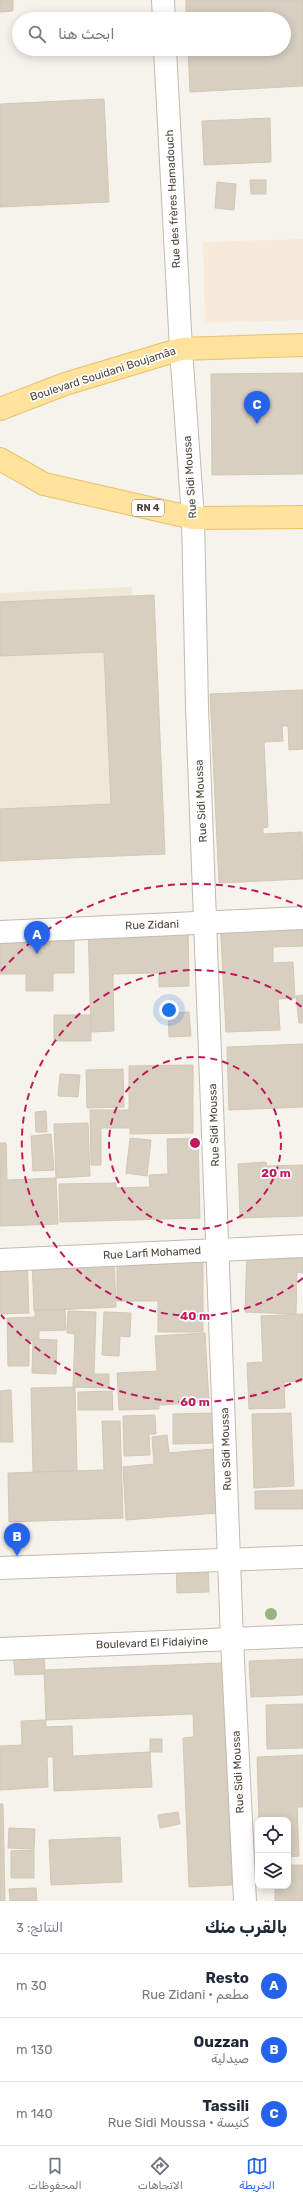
<!DOCTYPE html>
<html lang="ar">
<head>
<meta charset="utf-8">
<style>
  :root { --surface:#fff; --page:#f2f2f3; --text:#1f2937; --muted:#747a83; --line:#e0e1e3; --accent:#2563eb }
  body { margin:0; font-family:Rubik,Cairo,sans-serif; background:var(--page); color:var(--text); direction:rtl }
  .controls { position:absolute; right:12px; bottom:12px; display:grid; overflow:hidden; border-radius:8px; box-shadow:0 2px 10px #0003 }
  .controls button { width:36px; height:36px; display:grid; place-items:center; padding:0; border:0; border-bottom:1px solid var(--line); background:var(--surface); color:var(--text); font:20px sans-serif }
  .you { position:absolute; left:169px; top:1010px; width:14px; height:14px; margin:-10px; border:3px solid #fff; border-radius:50%; background:#1a73e8; box-shadow:0 0 0 6px #1a73e833 }
  .badge { display:grid; place-items:center; width:26px; height:26px; border-radius:50%; background:var(--accent); color:#fff; font-size:13px; font-weight:700 }
  .pin { position:absolute; translate:-50% -33px; filter:drop-shadow(0 1px 2px #0008) }
  .pin::after { content:''; position:absolute; top:21px; width:14px; height:12px; background:inherit; clip-path:polygon(0 0,100% 0,50% 100%) }
  .list { margin:0; padding:0; list-style:none }
  h2 { display:flex; justify-content:space-between; align-items:center; height:52px; margin:0; padding:0 16px; font-size:17px }
  h2 small { font-size:13px; font-weight:400; color:var(--muted) }
  .list li { display:grid; grid-template-columns:26px 1fr auto; gap:12px; align-items:center; box-sizing:border-box; height:64px; padding:0 16px; border-top:1px solid var(--line) }
  .list b { display:block; font-size:15px; white-space:nowrap }
  .list p { margin:0; font-size:13px; white-space:nowrap; color:var(--muted) }
  .list em { font-size:13px; font-style:normal; color:var(--muted) }
  .icon { flex:none; width:22px; height:22px; fill:none; stroke:currentColor; stroke-width:2; stroke-linecap:round; stroke-linejoin:round }
  .map { position:relative; flex:none; width:303px; height:1901px; overflow:hidden; direction:ltr }
  .search { position:absolute; background:var(--surface); box-shadow:0 2px 10px #0003; left:12px; right:12px; top:12px; height:44px; display:flex; align-items:center; gap:10px; box-sizing:border-box; padding:0 14px; border-radius:22px; color:var(--muted); font-size:15px }
  .sheet { height:244px; background:var(--surface) }
  nav { display:flex; justify-content:space-around; align-items:center; box-sizing:border-box; height:56px; border-top:1px solid var(--line); background:var(--surface); font-size:11px; color:var(--muted) }
  nav a { display:grid; justify-items:center; gap:2px }
  nav .on { color:var(--accent) }
  .map>svg:first-child { display:block }
</style>
</head>
<body>
<div class="map">
<svg width="303" height="1901" viewBox="0 0 303 1901">
  <rect width="100%" height="100%" fill="#f6f3ec"/>
  <polygon fill="#f7ead8" points="303,239 303,320 205,323 203,242"/>
  <polygon fill="#efe8d6" points="132,587 145,838 0,845 0,593"/>
  <g fill="#d8cfc1" stroke="#d3c7b4">
    <polygon points="0,0 13,0 13,11 0,12"/>
    <polygon points="186,0 303,0 303,86 190,92 188,49 284,49 284,19 186,19"/>
    <polygon points="104,99 109,202 0,207 0,104"/>
    <polygon points="270,118 271,162 204,165 202,121"/>
    <polygon points="250,180 266,180 266,194 251,194"/>
    <polygon points="217,182 236,184 234,210 215,208"/>
    <polygon points="303,373 303,474 212,475 211,374"/>
    <polygon points="154,595 165,854 0,861 0,809 111,804 104,652 0,656 0,602"/>
    <polygon points="303,690 303,749 289,750 288,726 282,726 283,741 264,742 268,827 263,828 263,834 302,832 303,879 219,883 210,694"/>
    <polygon points="302,915 303,946 273,947 273,963 293,962 295,998 278,999 280,1030 226,1032 220,919"/>
    <polygon points="188,924 189,986 159,987 159,973 113,974 114,1031 91,1032 88,926"/>
    <polygon points="0,934 74,935 74,973 53,973 53,991 26,991 26,974 0,974"/>
    <polygon points="303,995 303,1023 299,1023 296,996"/>
    <polygon points="189,1012 191,1036 169,1037 168,1013"/>
    <rect x="54" y="1015" width="37" height="26"/>
    <polygon points="303,1044 303,1107 229,1110 227,1047"/>
    <polygon points="193,1065 193,1133 130,1134 130,1128 101,1128 101,1165 91,1165 90,1110 129,1110 129,1066"/>
    <polygon points="123,1069 124,1107 87,1108 86,1070"/>
    <polygon points="60,1074 80,1075 78,1097 58,1096"/>
    <polygon points="46,1111 47,1132 36,1132 35,1112"/>
    <polygon points="88,1123 90,1176 56,1178 54,1124"/>
    <polygon points="51,1134 54,1170 33,1171 31,1136"/>
    <polygon points="130,1138 151,1140 147,1176 126,1173"/>
    <polygon points="198,1138 200,1218 60,1222 59,1184 116,1183 116,1188 150,1187 149,1175 168,1174 167,1139"/>
    <polygon points="0,1143 6,1143 7,1180 56,1178 58,1224 0,1226"/>
    <polygon points="266,1162 267,1166 303,1165 303,1216 240,1218 238,1164"/>
    <polygon points="247,1249 303,1251 303,1273 297,1272 296,1314 245,1312"/>
    <polygon points="117,1253 203,1253 203,1332 158,1332 158,1301 117,1301"/>
    <polygon points="27,1255 29,1313 0,1314 0,1256"/>
    <polygon points="114,1256 116,1307 34,1311 32,1259"/>
    <polygon points="35,1310 65,1310 66,1330 39,1331 39,1341 29,1341 29,1366 8,1366 7,1318 35,1317"/>
    <polygon points="68,1311 96,1312 94,1374 109,1374 109,1388 73,1387 75,1334 67,1333"/>
    <polygon points="104,1312 131,1313 130,1337 120,1336 119,1356 102,1355"/>
    <polygon points="303,1314 303,1381 284,1382 285,1408 249,1409 247,1363 263,1362 261,1316"/>
    <polygon points="205,1333 209,1402 159,1405 159,1409 119,1410 117,1373 157,1371 155,1336"/>
    <polygon points="33,1339 57,1340 56,1374 32,1373"/>
    <polygon points="75,1387 77,1471 33,1472 31,1388"/>
    <polygon points="11,1390 13,1442 0,1442 0,1391"/>
    <polygon points="112,1391 113,1410 78,1410 78,1392"/>
    <polygon points="213,1413 213,1443 173,1444 173,1414"/>
    <polygon points="291,1413 294,1486 254,1488 252,1414"/>
    <polygon points="155,1415 156,1434 149,1434 150,1455 124,1456 123,1416"/>
    <polygon points="102,1421 120,1421 123,1518 9,1522 8,1473 104,1470"/>
    <polygon points="167,1435 169,1453 213,1449 218,1513 126,1520 123,1467 154,1464 152,1437"/>
    <polygon points="303,1490 303,1509 255,1509 255,1491"/>
    <polygon points="208,1563 209,1592 177,1593 176,1564"/>
    <polygon points="44,1649 45,1674 15,1675 13,1651"/>
    <polygon points="303,1659 303,1695 251,1697 249,1661"/>
    <polygon points="223,1663 232,1885 189,1887 183,1738 194,1737 193,1714 46,1720 44,1670"/>
    <polygon points="303,1704 303,1748 267,1749 266,1705"/>
    <polygon points="46,1720 46,1727 72,1726 73,1756 150,1752 152,1787 54,1791 53,1757 47,1757 48,1787 0,1790 0,1746 22,1745 21,1721"/>
    <rect x="150" y="1739" width="12" height="13"/>
    <polygon points="303,1755 303,1807 297,1807 299,1856 288,1857 288,1820 259,1820 257,1757"/>
    <polygon points="0,1804 3,1804 5,1901 0,1901"/>
    <polygon points="178,1812 180,1824 160,1828 158,1815"/>
    <polygon points="9,1828 35,1829 34,1849 8,1848"/>
    <polygon points="120,1837 122,1882 51,1885 49,1840"/>
    <polygon points="34,1850 34,1878 11,1878 11,1851"/>
    <polygon points="288,1865 303,1865 303,1901 275,1901 275,1886 288,1886"/>
    <polygon points="36,1888 37,1901 10,1901 9,1889"/>
  </g>
  <g fill="none" stroke-linecap="round" stroke-linejoin="round">
    <g stroke="#c2bbae" stroke-width="24">
      <g id="minor">
        <polyline points="163,0 164,19"/>
        <polyline points="165,49 181,349 193,518 197,707 232,1640 245,1901"/>
        <polyline points="0,932 303,918"/>
        <polyline points="0,1260 303,1246"/>
      </g>
    </g>
    <g stroke="#c2bbae" stroke-width="24">
      <g id="tertiary">
        <polyline points="0,1568 303,1557"/>
        <polyline points="0,1649 303,1636"/>
      </g>
    </g>
    <g stroke="#e6c16a" stroke-width="24">
      <g id="primary">
        <polyline points="0,409 65,384 181,349 303,345"/>
        <polyline points="0,459 44,484 193,518 303,517"/>
      </g>
    </g>
    <use href="#minor" stroke="#fff" stroke-width="22"/>
    <use href="#tertiary" stroke="#fff" stroke-width="22"/>
    <use href="#primary" stroke="#ffe39c" stroke-width="22"/>
  </g>
  <circle fill="#97b381" cx="271" cy="1614" r="6"/>
  <g fill="none" stroke="#c2185b" stroke-width="2" stroke-dasharray="7 5">
    <circle cx="195" cy="1143" r="86"/>
    <path d="M303 1278A173 173 0 1 1 303 1008"/>
    <path d="M302 1379A259 259 0 0 1 1 1315M1 971A259 259 0 0 1 302 907"/>
  </g>
  <g text-anchor="middle" dominant-baseline="central" stroke-width="3.5" stroke-linejoin="round" paint-order="stroke">
    <rect fill="#fff" stroke="#817c74" stroke-width="1" x="132" y="500" width="32" height="16" rx="3"/>
    <g font-size="10" font-weight="bold" fill="#4b4439">
      <text x="148" y="508">RN 4</text>
    </g>
    <g font-size="11" fill="#4b4439" stroke="#fff">
      <text transform="translate(173 199) rotate(-93)">Rue des frères Hamadouch</text>
      <text transform="translate(103 374) rotate(-18)">Boulevard Souidani Boujamâa</text>
      <text transform="translate(190 477) rotate(-94)">Rue Sidi Moussa</text>
      <text transform="translate(201 801) rotate(-93)">Rue Sidi Moussa</text>
      <text transform="translate(152 925) rotate(-2)">Rue Zidani</text>
      <text transform="translate(214 1125) rotate(-92)">Rue Sidi Moussa</text>
      <text transform="translate(152 1253) rotate(-3)">Rue Larfi Mohamed</text>
      <text transform="translate(226 1449) rotate(-92)">Rue Sidi Moussa</text>
      <text transform="translate(152 1643) rotate(-2)">Boulevard El Fidaiyine</text>
      <text transform="translate(238 1772) rotate(-93)">Rue Sidi Moussa</text>
    </g>
  </g>
  <circle cx="195" cy="1143" r="6" fill="#c2185b" stroke="#fff" stroke-width="2"/>
  <g font-size="12" text-anchor="middle" font-weight="bold" fill="#c2185b" stroke="#fff" stroke-width="3.5" stroke-linejoin="round" paint-order="stroke">
    <text x="276" y="1177">20 m</text>
    <text x="195" y="1320">40 m</text>
    <text x="195" y="1406">60 m</text>
  </g>
</svg>
<div class="controls">
<button><svg class="icon" aria-label="locate" viewBox="0 0 24 24"><circle cx="12" cy="12" r="6"/><path d="M12 2v4M12 18v4M2 12h4M18 12h4"/></svg></button>
<button><svg class="icon" aria-label="layers" viewBox="0 0 24 24"><path d="M12 4l9 5-9 5-9-5zM3 14l9 5 9-5"/></svg></button>
</div>
<div class="you"></div>
<div class="pin badge" style="left:37px;top:954px">A</div>
<div class="pin badge" style="left:17px;top:1556px">B</div>
<div class="pin badge" style="left:257px;top:424px">C</div>
<div class="search"><svg class="icon" aria-label="search" viewBox="0 0 24 24"><circle cx="10" cy="10" r="6"/><path d="M15 15l6 6"/></svg>ابحث هنا</div>
</div>
<section class="sheet">
<h2>بالقرب منك<small>النتائج: 3</small></h2>
<ul class="list">
<li><span class="badge">A</span><div><b>Resto</b><p>مطعم · Rue Zidani</p></div><em>30 m</em></li>
<li><span class="badge">B</span><div><b>Ouzzan</b><p>صيدلية</p></div><em>130 m</em></li>
<li><span class="badge">C</span><div><b>Tassili</b><p>كنيسة · Rue Sidi Moussa</p></div><em>140 m</em></li>
</ul>
</section>
<nav>
<a class="on"><svg class="icon" aria-label="map" viewBox="0 0 24 24"><path d="M3 6l6-2 6 2 6-2v14l-6 2-6-2-6 2zM9 4v14M15 6v14"/></svg>الخريطة</a>
<a><svg class="icon" aria-label="directions" viewBox="0 0 24 24"><path d="M12 3l9 9-9 9-9-9zM9 14v-3h6M13 9l2 2-2 2"/></svg>الاتجاهات</a>
<a><svg class="icon" aria-label="saved" viewBox="0 0 24 24"><path d="M7 4h10v16l-5-4-5 4z"/></svg>المحفوظات</a>
</nav>
</body>
</html>
